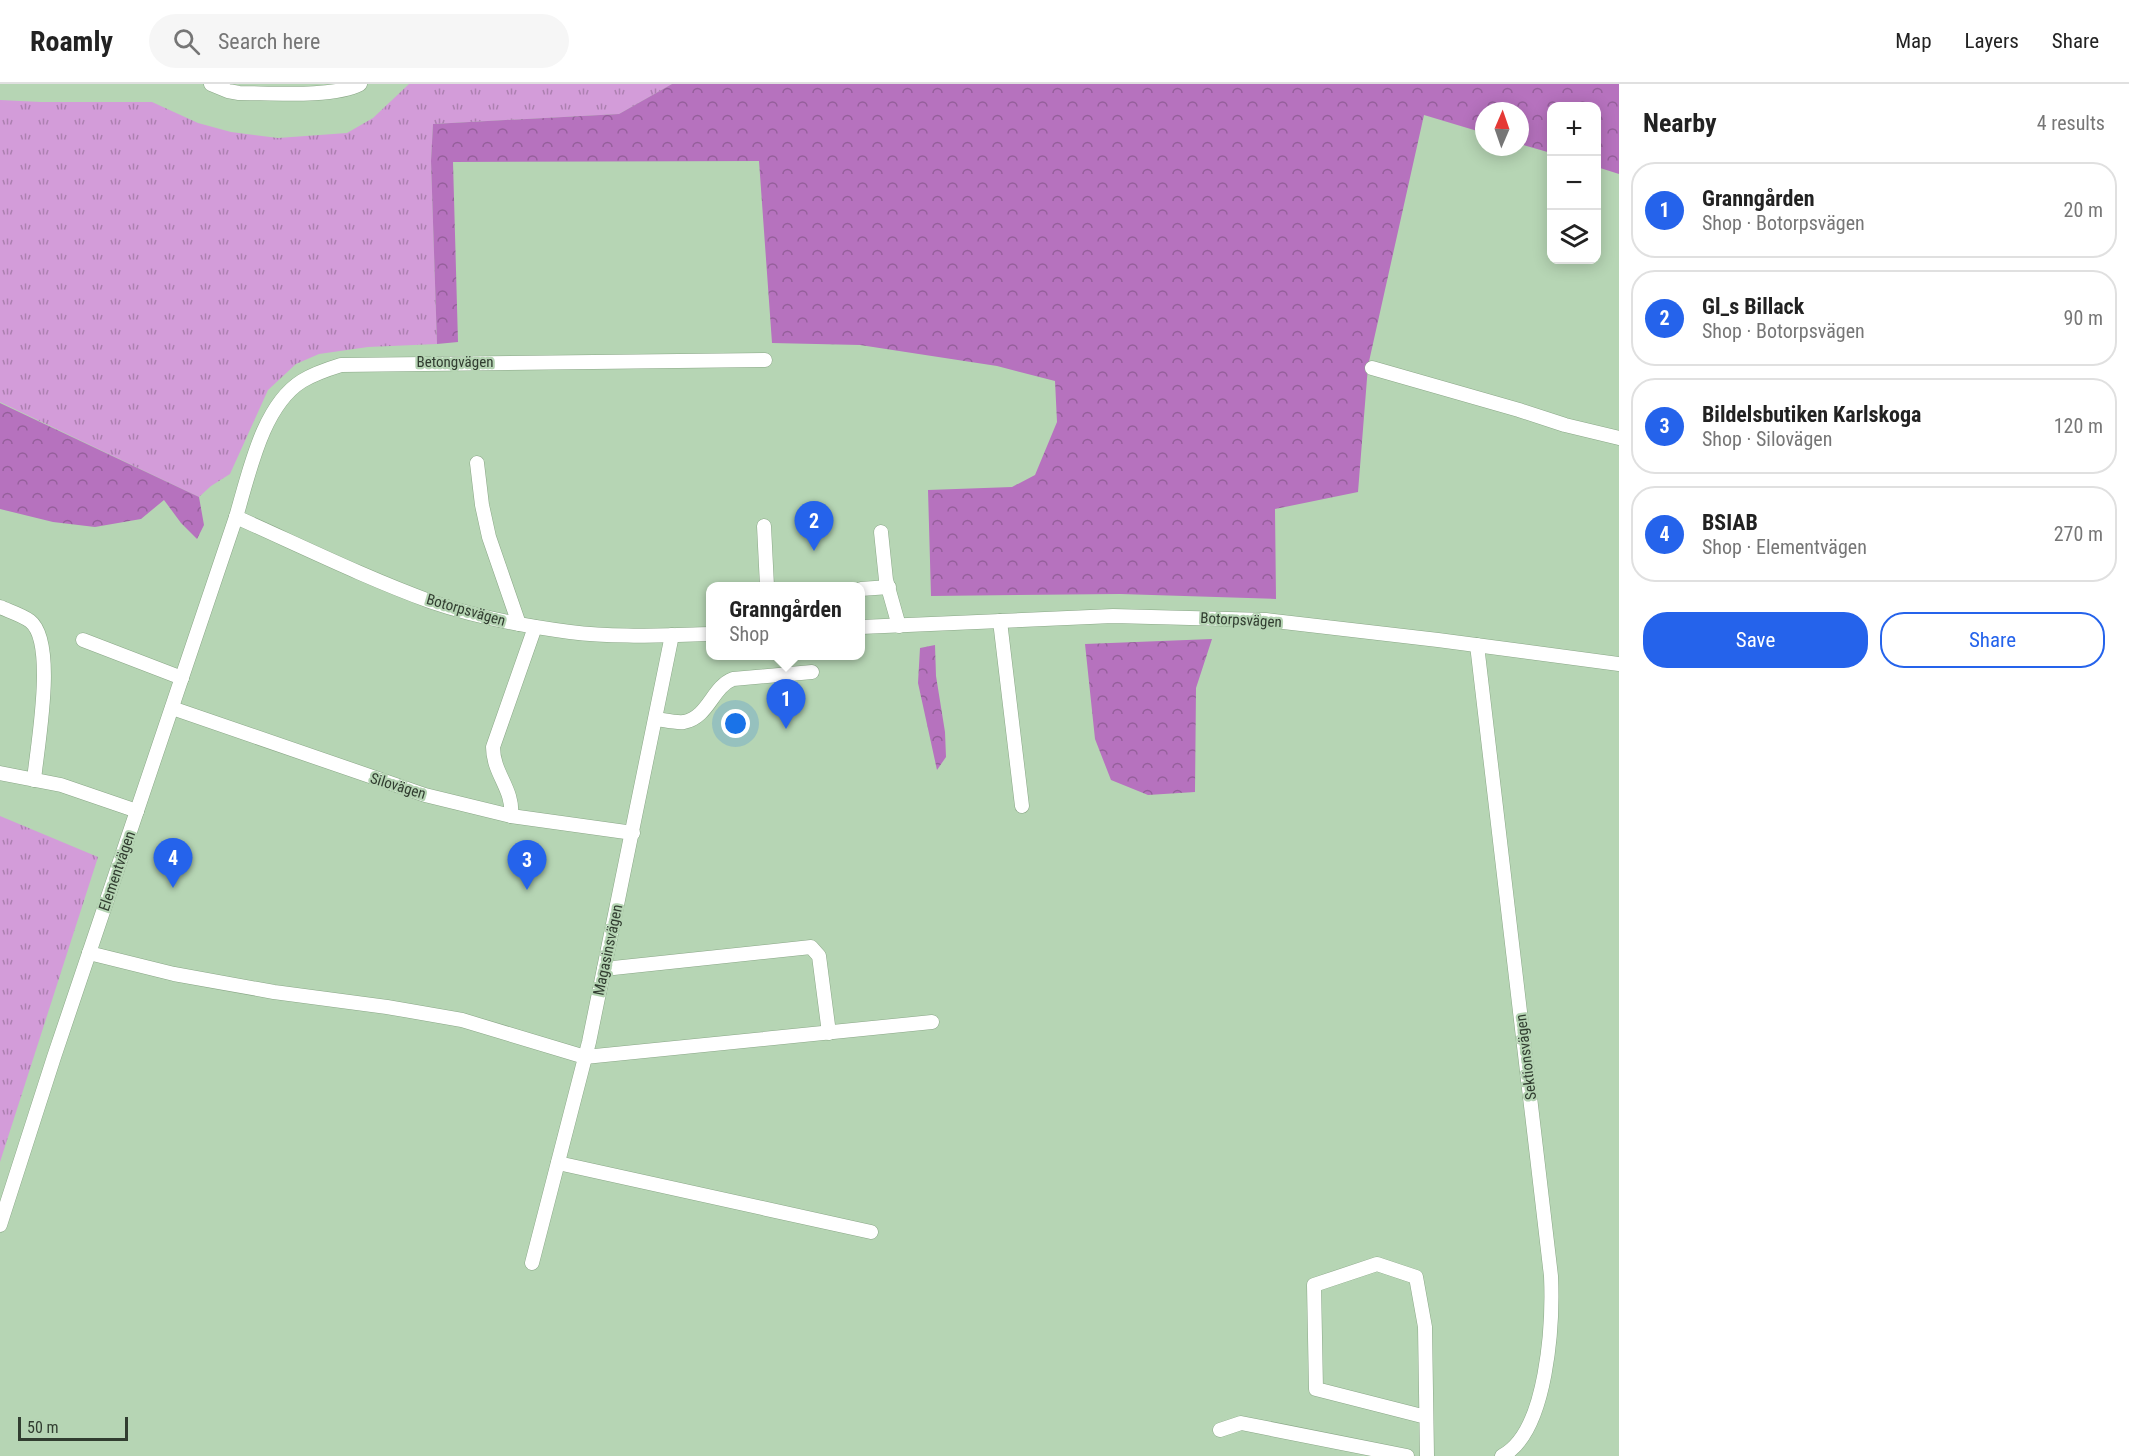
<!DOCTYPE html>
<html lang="en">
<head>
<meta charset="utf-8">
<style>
  :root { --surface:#fff; --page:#f6f6f6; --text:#222; --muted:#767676; --line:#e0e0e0; --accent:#2563eb }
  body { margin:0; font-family:"Roboto Condensed",sans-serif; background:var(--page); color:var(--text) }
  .controls { position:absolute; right:18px; top:18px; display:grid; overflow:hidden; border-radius:12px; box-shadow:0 3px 15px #0003 }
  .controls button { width:54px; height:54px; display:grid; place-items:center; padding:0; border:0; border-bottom:2px solid var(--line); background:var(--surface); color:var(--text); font:30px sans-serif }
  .compass { position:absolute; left:1475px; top:18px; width:54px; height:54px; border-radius:50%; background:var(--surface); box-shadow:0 3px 15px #0003; rotate:2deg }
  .scale { position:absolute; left:18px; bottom:15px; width:110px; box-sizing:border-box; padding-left:6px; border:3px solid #313d30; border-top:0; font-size:16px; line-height:21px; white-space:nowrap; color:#313d30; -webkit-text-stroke:4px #b6d5b4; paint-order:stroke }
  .you { position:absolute; left:736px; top:640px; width:21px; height:21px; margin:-15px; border:4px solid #fff; border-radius:50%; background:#1a73e8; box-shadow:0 0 0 9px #1a73e833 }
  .badge { display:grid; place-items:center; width:39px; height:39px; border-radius:50%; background:var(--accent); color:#fff; font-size:20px; font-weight:700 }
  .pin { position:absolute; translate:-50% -50px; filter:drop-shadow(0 2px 3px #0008) }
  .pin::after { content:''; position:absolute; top:32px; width:21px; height:18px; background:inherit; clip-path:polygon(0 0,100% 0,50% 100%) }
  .popup { position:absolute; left:706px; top:498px; width:159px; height:78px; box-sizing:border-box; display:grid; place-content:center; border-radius:12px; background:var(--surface); filter:drop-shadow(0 2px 4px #0005); font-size:20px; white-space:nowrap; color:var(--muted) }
  .popup b { font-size:22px; color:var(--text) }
  .popup::after { content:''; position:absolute; left:50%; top:100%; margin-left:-12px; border:12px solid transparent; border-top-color:var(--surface) }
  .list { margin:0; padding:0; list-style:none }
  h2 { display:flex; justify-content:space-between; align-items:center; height:78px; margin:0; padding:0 24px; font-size:26px }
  h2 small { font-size:20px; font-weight:400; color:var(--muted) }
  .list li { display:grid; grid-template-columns:39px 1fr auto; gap:18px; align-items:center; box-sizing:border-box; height:96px; margin:0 12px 12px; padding:0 12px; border:2px solid var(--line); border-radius:24px }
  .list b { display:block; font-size:22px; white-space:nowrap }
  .list p { margin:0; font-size:20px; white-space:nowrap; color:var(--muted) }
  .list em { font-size:20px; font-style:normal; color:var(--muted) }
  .actions { display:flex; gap:12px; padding:18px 24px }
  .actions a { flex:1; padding:14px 0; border:2px solid var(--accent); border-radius:24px; text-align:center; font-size:21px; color:var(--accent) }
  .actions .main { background:var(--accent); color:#fff }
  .icon { flex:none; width:33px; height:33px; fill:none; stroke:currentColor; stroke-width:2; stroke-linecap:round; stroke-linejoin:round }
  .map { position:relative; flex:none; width:1619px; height:1372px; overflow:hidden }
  header { display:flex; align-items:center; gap:36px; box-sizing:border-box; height:84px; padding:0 30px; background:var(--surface); border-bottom:2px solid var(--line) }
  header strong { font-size:28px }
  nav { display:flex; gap:33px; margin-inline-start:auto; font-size:21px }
  .search { width:420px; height:54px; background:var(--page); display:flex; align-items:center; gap:15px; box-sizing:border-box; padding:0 21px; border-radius:33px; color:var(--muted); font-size:22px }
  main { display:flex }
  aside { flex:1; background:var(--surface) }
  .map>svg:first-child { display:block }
</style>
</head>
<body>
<header>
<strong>Roamly</strong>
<div class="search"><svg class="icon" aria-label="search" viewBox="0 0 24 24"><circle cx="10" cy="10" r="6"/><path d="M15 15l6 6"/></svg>Search here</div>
<nav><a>Map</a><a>Layers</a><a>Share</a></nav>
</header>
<main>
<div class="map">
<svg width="1619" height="1372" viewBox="0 0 1619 1372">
  <defs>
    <pattern id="grass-tufts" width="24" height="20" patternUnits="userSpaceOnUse" patternTransform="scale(1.5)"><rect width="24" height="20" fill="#d39cd9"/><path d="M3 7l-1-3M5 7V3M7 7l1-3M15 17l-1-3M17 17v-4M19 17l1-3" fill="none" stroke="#ac80b0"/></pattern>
    <pattern id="forest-crowns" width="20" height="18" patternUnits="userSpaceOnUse" patternTransform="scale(1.5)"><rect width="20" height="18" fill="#b672be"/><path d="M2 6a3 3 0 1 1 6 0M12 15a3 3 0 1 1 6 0" fill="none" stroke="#955f9b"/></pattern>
  </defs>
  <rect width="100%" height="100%" fill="#b6d5b4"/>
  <g fill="url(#grass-tufts)">
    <polygon points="409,0 672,0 619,30 433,40 431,77 437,260 368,263 319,270 296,280 268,306 230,390 211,402 199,413 0,318 0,16 41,18 152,18 198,39 231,48 278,54 347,49 373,34"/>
    <polygon points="0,732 98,773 0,1078"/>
  </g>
  <g fill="url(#forest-crowns)">
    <polygon points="672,0 1619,0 1619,90 1597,83 1596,22 1552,22 1551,69 1520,60 1520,27 1484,27 1484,49 1424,31 1368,282 1358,408 1275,425 1276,515 1120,510 931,512 928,406 1012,403 1035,391 1057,338 1055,297 997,282 860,261 772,259 759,77 453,78 458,258 437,260 431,77 433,40 619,30"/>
    <polygon points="0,319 199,413 204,441 197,455 181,439 164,416 141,435 95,443 53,438 0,425"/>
    <polygon points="1212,555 1196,604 1195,708 1148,711 1111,696 1095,655 1085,560"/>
    <polygon points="935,561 936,592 945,648 946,673 937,686 918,599 920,564"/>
  </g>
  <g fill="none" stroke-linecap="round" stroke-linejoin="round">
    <g stroke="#8aa787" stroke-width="15">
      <g id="minor">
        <path d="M 211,0 L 228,7 L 239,9 C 271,9 333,14 360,0"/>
        <polyline points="1372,284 1519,326 1565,341 1619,354"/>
        <polyline points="477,379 482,421 489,453 519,540"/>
        <path d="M 236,433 C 301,462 366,494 432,518 C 476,533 524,542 570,548 C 617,554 664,551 711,550"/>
        <polyline points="764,442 767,502"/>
        <polyline points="881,448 886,496 899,542"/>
        <polyline points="861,505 889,503"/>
        <path d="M 0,523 C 9,527 22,531 30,537 C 57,558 37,663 34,696"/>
        <polyline points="1000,537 1022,722"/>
        <polyline points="861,543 1113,532 1266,536 1438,556 1619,580"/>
        <polyline points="83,556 182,594"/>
        <path d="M 1477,561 L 1551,1192 C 1553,1238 1548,1348 1502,1372"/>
        <polyline points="172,624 425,711 511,732 633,749"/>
        <path d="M 656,635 C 664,636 676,639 684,638 C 709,633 712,603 733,595 L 812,588"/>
        <polyline points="0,689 61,701 137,727"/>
        <path d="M 511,732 C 514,705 493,690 493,663 L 535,543"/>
        <polyline points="89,869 174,890 274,908 387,923 462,936 585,973 932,938"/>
        <polyline points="604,885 811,863 819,872 829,949"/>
        <polyline points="558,1079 871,1148"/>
        <path d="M 0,1141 L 54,973 L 236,433 C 249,390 262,322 302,297 C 315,289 328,285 341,281 L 765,276"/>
        <polyline points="532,1179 589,958 672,551"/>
        <polyline points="1426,1333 1316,1305 1314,1201 1377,1180 1416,1193 1425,1243 1427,1372"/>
        <polyline points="1220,1346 1241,1339 1407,1372"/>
      </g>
    </g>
    <use href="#minor" stroke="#fff" stroke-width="14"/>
  </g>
  <g text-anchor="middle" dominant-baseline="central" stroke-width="4.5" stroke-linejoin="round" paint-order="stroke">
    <g font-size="15" fill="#313d30" stroke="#b6d5b4">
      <text x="455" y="278">Betongvägen</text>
      <text transform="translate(466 526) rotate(16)">Botorpsvägen</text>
      <text transform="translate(1241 536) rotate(3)">Botorpsvägen</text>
      <text transform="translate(398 702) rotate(17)">Silovägen</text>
      <text transform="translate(117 787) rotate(-71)">Elementvägen</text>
      <text transform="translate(608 866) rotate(-78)">Magasinsvägen</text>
      <text transform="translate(1526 973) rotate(-97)">Sektionsvägen</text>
    </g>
  </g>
</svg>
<div class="controls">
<button>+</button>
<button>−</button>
<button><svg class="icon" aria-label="layers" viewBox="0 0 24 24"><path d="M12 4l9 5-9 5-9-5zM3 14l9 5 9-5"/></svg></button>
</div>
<svg class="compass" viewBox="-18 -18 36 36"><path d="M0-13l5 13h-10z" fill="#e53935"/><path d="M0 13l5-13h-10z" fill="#767676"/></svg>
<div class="scale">50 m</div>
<div class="you"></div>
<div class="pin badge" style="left:786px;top:645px">1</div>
<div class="popup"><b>Granngården</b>Shop</div>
<div class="pin badge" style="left:814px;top:467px">2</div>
<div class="pin badge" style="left:527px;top:806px">3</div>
<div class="pin badge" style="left:173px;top:804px">4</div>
</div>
<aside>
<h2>Nearby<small>4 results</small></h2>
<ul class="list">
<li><span class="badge">1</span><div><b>Granngården</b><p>Shop · Botorpsvägen</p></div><em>20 m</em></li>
<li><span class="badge">2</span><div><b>Gl_s Billack</b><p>Shop · Botorpsvägen</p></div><em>90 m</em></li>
<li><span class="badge">3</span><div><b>Bildelsbutiken Karlskoga</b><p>Shop · Silovägen</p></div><em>120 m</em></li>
<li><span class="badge">4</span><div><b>BSIAB</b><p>Shop · Elementvägen</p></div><em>270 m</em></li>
</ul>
<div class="actions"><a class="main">Save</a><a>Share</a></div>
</aside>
</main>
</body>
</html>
